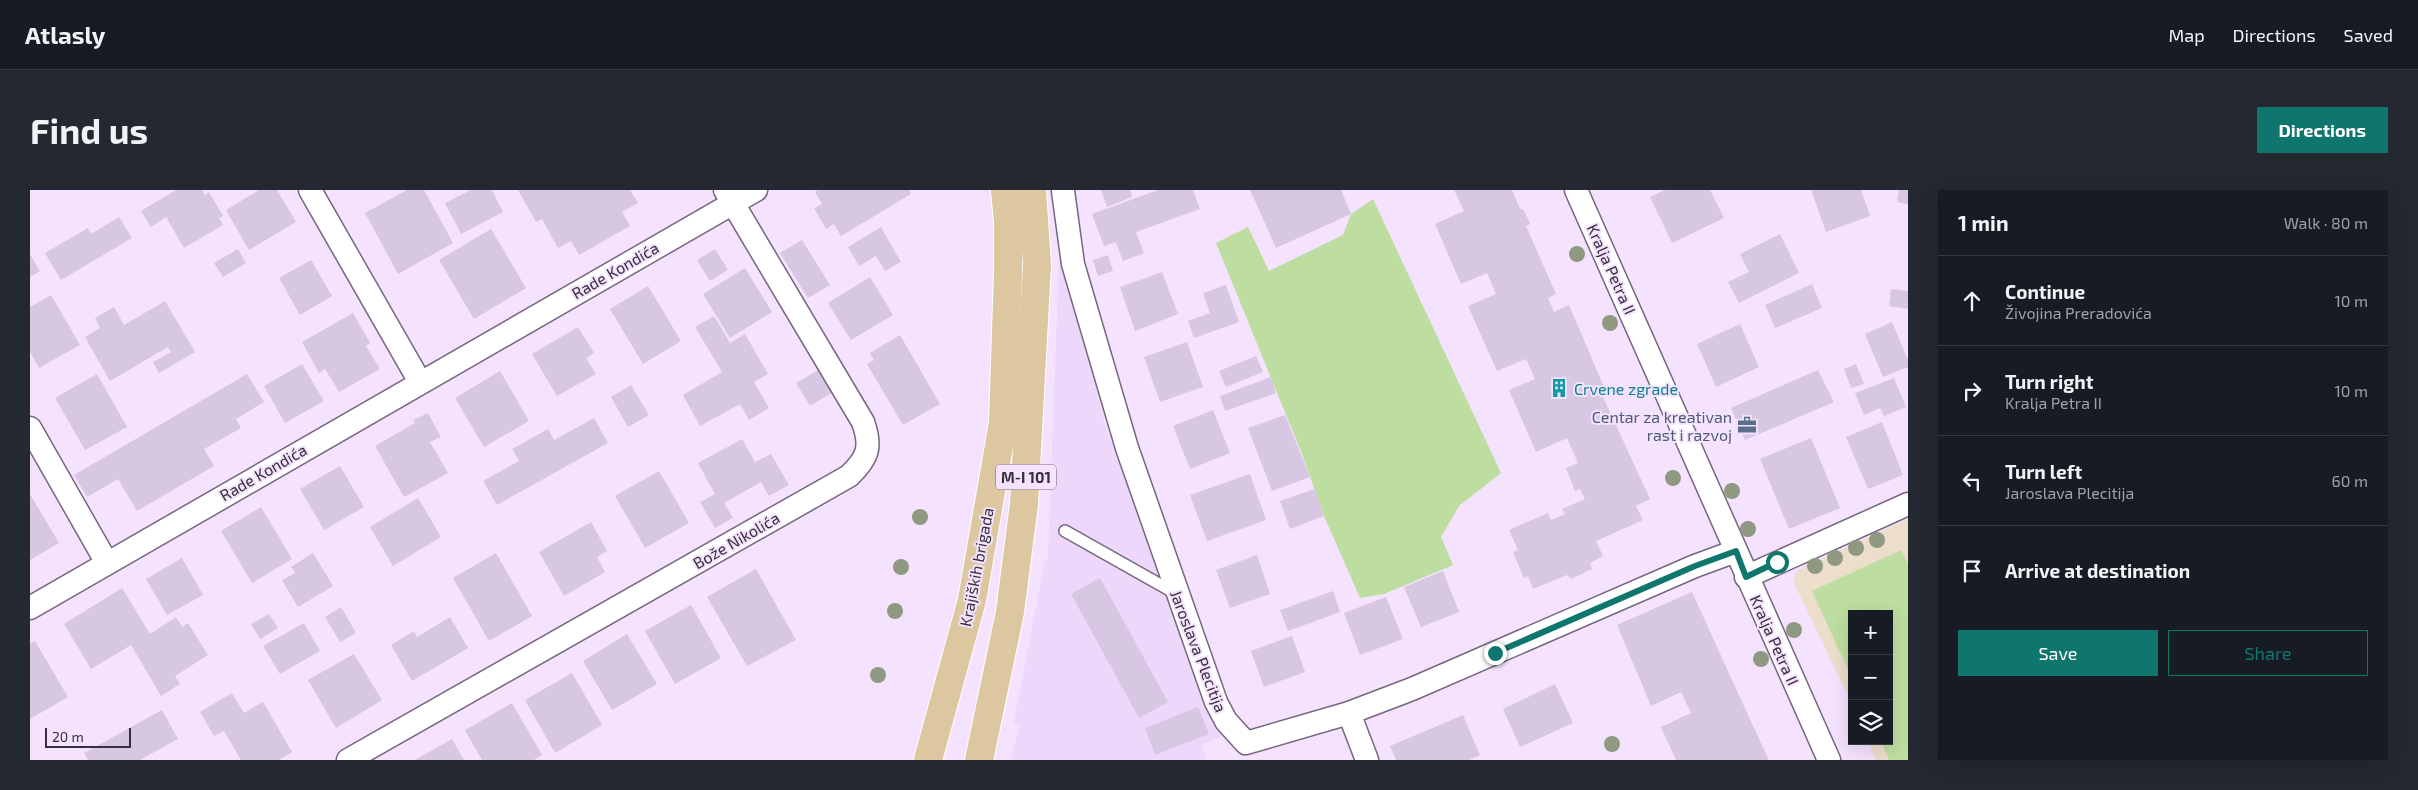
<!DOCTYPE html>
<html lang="en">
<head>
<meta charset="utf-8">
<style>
  :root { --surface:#171b24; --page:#242831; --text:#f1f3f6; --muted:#9ea1a6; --line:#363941; --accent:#0f766e }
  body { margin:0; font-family:"Exo 2",sans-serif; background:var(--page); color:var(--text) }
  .controls { position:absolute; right:15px; bottom:15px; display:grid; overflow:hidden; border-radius:0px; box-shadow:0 5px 20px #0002 }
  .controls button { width:45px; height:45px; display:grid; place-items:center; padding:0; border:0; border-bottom:1px solid var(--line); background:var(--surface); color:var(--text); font:25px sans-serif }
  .scale { position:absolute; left:15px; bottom:12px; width:86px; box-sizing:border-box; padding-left:5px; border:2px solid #362f3a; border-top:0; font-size:14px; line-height:18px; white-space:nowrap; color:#362f3a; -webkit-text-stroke:4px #f4e2fe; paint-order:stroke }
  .stop { position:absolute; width:15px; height:15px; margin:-11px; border:4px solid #0f766e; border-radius:50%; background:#fff }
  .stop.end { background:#0f766e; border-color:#fff; box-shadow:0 1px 5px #0008 }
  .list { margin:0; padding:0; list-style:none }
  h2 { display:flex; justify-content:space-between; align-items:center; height:65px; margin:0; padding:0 20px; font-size:21px }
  h2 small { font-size:16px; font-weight:400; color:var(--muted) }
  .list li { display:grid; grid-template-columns:32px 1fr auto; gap:15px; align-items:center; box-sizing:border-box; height:90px; padding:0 20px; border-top:1px solid var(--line) }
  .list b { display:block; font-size:19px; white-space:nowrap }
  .list p { margin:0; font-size:16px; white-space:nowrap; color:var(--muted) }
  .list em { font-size:16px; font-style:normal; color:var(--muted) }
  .actions { display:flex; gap:10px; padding:15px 20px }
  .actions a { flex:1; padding:11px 0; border:1px solid var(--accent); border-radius:0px; text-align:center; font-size:18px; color:var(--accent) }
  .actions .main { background:var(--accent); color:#fff }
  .icon { flex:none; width:28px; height:28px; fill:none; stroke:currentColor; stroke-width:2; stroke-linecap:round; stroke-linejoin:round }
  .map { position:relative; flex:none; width:1878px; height:570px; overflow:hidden; border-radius:0px }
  header { display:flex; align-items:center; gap:30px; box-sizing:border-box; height:70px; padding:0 25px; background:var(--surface); border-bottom:1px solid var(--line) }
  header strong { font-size:24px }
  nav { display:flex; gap:28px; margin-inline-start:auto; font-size:18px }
  .intro { display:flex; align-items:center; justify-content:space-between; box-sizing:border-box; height:120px; padding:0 30px }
  h1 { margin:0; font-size:35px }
  .button { padding:12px 22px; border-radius:0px; background:var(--accent); color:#fff; font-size:18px; font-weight:700 }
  main { display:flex; gap:30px; padding:0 30px }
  aside { flex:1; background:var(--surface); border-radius:0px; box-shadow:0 5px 20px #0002 }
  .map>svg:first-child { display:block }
</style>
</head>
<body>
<header>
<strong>Atlasly</strong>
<nav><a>Map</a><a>Directions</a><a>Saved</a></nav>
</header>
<div class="intro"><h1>Find us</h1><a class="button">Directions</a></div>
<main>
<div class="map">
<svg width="1878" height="570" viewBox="0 0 1878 570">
  <rect width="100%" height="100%" fill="#f4e2fe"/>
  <polygon fill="#edd7fa" points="1029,71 1051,137 1075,236 1168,484 1196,545 1172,554 1176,570 981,570 989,537 985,535 984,531 1015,371 1018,367"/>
  <polygon fill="#edddcb" points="1878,329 1878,570 1846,570 1838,551 1859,551 1859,424 1822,424 1822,514 1764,393 1765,384 1770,379"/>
  <g fill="#bddea0">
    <polygon points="1343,9 1471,283 1429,316 1411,347 1423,375 1354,404 1330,408 1294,326 1272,264 1186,53 1218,37 1239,81 1313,45 1321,24"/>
    <polygon points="1871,360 1878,374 1878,570 1859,570 1851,551 1859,551 1859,424 1822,424 1822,488 1782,401"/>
  </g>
  <g fill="#d8c7e2">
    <polygon points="146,0 172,0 175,5 179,2 193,26 189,28 193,35 154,58 136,27 121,37 111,21"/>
    <polygon points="229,0 247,0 266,32 219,60 196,20"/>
    <polygon points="377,0 394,0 423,53 368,84 335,23"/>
    <polygon points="441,0 462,0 473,22 431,44 415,13"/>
    <polygon points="488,0 600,0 608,13 592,22 600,36 549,65 541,51 528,58 512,29 506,32"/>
    <polygon points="788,0 879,0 881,4 811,46 804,34 796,39 784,18 792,14 785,2"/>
    <polygon points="1071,0 1100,0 1102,7 1077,17"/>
    <polygon points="1128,0 1163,0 1170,19 1106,42 1114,63 1093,71 1086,52 1074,56 1062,24"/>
    <polygon points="1220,0 1311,0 1321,24 1246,58"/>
    <polygon points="1424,0 1482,0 1490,19 1493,19 1497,27 1500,34 1496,36 1526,104 1518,108 1524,122 1539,115 1577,204 1573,207 1620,309 1606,316 1613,330 1566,351 1573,366 1560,373 1562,379 1541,389 1537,385 1503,399 1498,386 1494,388 1483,362 1488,360 1479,340 1518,323 1521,330 1535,324 1532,319 1555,309 1550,299 1545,301 1536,278 1548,273 1537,248 1506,262 1479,200 1505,189 1496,169 1467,181 1438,116 1466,104 1457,83 1431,94 1405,34 1434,21"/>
    <polygon points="1635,0 1680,0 1694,28 1642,53 1620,7"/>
    <polygon points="1781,0 1831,0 1840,26 1796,42"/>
    <polygon points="1869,0 1878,0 1878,14 1867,12"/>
    <polygon points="89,27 102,48 31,90 15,63 58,38 61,44"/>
    <polygon points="851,37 871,72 855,81 846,66 829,76 818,57"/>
    <polygon points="461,39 496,98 444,129 409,70"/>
    <polygon points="1750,44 1769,83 1709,113 1698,92 1719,82 1710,64"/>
    <polygon points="772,50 800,95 778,108 750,63"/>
    <polygon points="208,59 216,73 193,87 184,73"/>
    <polygon points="685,59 698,80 680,91 667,70"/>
    <polygon points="0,64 10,81 0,87"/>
    <polygon points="1078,65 1083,81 1068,86 1063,70"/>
    <polygon points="281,70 302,106 270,125 249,88"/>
    <polygon points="715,78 742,122 700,148 673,104"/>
    <polygon points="1132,82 1148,124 1105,141 1090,97"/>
    <polygon points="840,87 863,125 821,150 798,113"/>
    <polygon points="1782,94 1792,118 1745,138 1735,115"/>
    <polygon points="1196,95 1209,132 1164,148 1158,131 1180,123 1173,103"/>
    <polygon points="618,96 651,151 613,174 580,119"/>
    <polygon points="1861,99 1878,101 1878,119 1859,116"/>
    <polygon points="21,105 50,155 9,178 0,162 0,117"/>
    <polygon points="135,111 165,162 129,183 123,172 141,162 138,157 80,191 55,147 70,138 65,128 84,117 94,135"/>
    <polygon points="323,123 340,153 336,156 350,179 309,202 295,179 289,183 272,152"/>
    <polygon points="684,126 700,153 715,144 738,184 724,192 739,218 719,230 710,214 670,236 653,205 692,182 665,137"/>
    <polygon points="1862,132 1878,170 1878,177 1853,187 1835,144"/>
    <polygon points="1710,134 1729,177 1686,197 1667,154"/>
    <polygon points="548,137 564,163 556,168 566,184 527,206 502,164"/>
    <polygon points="870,145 910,214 873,235 837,174 844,170 840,163"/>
    <polygon points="1157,152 1173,197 1130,212 1114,167"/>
    <polygon points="1226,166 1233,182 1196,197 1189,181"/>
    <polygon points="272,174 294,211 255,233 234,196"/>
    <polygon points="1826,174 1834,194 1821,198 1814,179"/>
    <polygon points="790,179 803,202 780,216 766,193"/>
    <polygon points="1788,180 1804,212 1715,250 1701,218"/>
    <polygon points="470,181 499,231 454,257 425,208"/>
    <polygon points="67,184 97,237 55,260 25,208"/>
    <polygon points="217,184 234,212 206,229 211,238 174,259 184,276 107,321 88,289 57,307 44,285"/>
    <polygon points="1241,187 1246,203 1195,221 1190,206"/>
    <polygon points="1864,188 1876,217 1854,226 1850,218 1834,225 1825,203"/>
    <polygon points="601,195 619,225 598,237 581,207"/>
    <polygon points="1183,220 1200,263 1160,279 1143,236"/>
    <polygon points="398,223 411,247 400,252 418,283 374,307 345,256 385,233 383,230"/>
    <polygon points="1255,225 1280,287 1242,301 1218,238"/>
    <polygon points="564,228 578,253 467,315 453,291 489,271 482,259 518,239 524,250"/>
    <polygon points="1852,232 1873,285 1838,299 1816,247"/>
    <polygon points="1781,248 1810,318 1759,339 1730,269"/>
    <polygon points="712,249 725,272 741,264 759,295 739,306 731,292 694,313 703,328 685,338 670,312 685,304 668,273"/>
    <polygon points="310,276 334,317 294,340 270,299"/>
    <polygon points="629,281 659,333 615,358 585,306"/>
    <polygon points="1220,284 1236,330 1177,351 1160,305"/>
    <polygon points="1285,299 1294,326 1260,339 1250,311"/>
    <polygon points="0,304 29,353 0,370"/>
    <polygon points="388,308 411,347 363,376 340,337"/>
    <polygon points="231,317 262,369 222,393 191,341"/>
    <polygon points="561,332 577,361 567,367 575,382 534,406 509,362"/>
    <polygon points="283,363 303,396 268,417 252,390 265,383 261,377"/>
    <polygon points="466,363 502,426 459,451 423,388"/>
    <polygon points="1227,365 1240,404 1200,418 1186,380"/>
    <polygon points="152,368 173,405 137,425 116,389"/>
    <polygon points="726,379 766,450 717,476 677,407"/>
    <polygon points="1413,381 1429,422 1391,437 1374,397"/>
    <polygon points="1070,388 1138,512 1109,528 1041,404"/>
    <polygon points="92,398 120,444 146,427 152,437 158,433 178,465 145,486 150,494 131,506 101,455 61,479 34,434"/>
    <polygon points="1303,401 1310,422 1258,441 1250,420"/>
    <polygon points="1662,402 1723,536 1739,570 1646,570 1631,537 1661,523 1651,502 1621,516 1587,435"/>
    <polygon points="1356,407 1373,449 1330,465 1314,423"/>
    <polygon points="661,415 691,468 645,494 615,441"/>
    <polygon points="311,417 326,443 310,452 295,427"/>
    <polygon points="239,424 248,438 230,449 221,434"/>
    <polygon points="420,427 438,458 382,491 361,455 384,441 387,447"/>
    <polygon points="274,433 290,461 250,484 233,456"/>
    <polygon points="597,444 627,494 582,520 553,471"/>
    <polygon points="1262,446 1275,482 1234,497 1221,461"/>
    <polygon points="5,451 38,507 0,529 0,454"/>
    <polygon points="324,464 352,510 306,538 278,490"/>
    <polygon points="542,483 572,535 525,563 495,510"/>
    <polygon points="1525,494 1543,533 1490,557 1473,519"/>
    <polygon points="202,503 214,523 233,512 262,562 249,570 211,570 194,541 184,546 170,522"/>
    <polygon points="482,513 512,565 504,570 452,570 435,540"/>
    <polygon points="1168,517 1179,544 1125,565 1115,538"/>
    <polygon points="132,520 148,549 110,570 58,570 54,563"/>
    <polygon points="1433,525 1450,565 1439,570 1366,570 1360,556"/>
    <polygon points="422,549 434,570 385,570"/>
  </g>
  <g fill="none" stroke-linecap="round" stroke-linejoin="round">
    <g stroke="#76667f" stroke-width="14">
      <polyline id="lane" points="1035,341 1145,403"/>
    </g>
    <g stroke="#76667f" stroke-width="25">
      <g id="street">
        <polyline points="280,0 390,192"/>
        <polyline points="1546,0 1799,570"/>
        <polyline points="1033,1 1043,74 1097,258 1186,512 1196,531 1216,553 1319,523 1382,499 1665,376 1706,361"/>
        <polyline points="0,238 77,373"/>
        <polyline points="1716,387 1878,314"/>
        <polyline points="0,418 726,0"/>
        <polyline points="1319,523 1337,570"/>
        <path d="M 318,570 L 819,286 C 838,268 842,257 833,232 L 695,0"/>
      </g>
    </g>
    <g stroke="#fff" stroke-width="30">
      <g id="primary">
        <polyline points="898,570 942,410 973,233 978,81 978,32 975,0"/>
        <polyline points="949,570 980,422 994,314 1007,75 1002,0"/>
      </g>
    </g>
    <use href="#lane" stroke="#fff" stroke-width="11"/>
    <use href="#street" stroke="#fff" stroke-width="22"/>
    <use href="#primary" stroke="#dcc7a0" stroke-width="28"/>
  </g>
  <g fill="#8f9880">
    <circle cx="1547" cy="64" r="8"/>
    <circle cx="1580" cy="133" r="8"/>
    <circle cx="1643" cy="288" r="8"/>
    <circle cx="1702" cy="301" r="8"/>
    <circle cx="890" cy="327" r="8"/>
    <circle cx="1718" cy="339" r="8"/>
    <circle cx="1847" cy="350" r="8"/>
    <circle cx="1826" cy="358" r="8"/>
    <circle cx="1805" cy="368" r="8"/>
    <circle cx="1785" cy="376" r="8"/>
    <circle cx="871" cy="377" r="8"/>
    <circle cx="865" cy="421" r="8"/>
    <circle cx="1764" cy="440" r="8"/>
    <circle cx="1731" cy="469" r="8"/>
    <circle cx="848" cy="485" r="8"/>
    <circle cx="1582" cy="554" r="8"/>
  </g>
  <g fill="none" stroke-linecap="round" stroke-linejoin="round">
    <polyline stroke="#0f766e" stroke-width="6" points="1465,463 1665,376 1706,361 1716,387 1747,372"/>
  </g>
  <defs>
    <g id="building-bare" transform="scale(1.5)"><path d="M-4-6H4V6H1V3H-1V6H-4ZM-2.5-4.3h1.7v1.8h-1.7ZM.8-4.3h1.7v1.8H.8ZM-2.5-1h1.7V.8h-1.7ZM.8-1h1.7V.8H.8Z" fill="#0f9aa8" stroke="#f4e2fe" stroke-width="2.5" paint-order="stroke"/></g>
    <g id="office-bare" transform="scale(1.5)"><path d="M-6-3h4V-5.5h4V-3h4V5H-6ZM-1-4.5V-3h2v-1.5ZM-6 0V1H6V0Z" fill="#5c6f8a" stroke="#f4e2fe" stroke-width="2.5" paint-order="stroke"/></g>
  </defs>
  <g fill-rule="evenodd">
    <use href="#building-bare" x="1529" y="198"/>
    <use href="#office-bare" x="1717" y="235"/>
  </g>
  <g text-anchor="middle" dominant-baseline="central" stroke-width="4" stroke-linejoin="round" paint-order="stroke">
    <rect fill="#f4e2fe" stroke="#6f6575" stroke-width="1" x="966" y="274.5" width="60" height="25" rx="4"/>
    <g font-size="15" font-weight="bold" fill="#362f3a">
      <text x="996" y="287">M-I 101</text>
    </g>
    <g font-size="16" fill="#362f3a" stroke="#f4e2fe">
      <text transform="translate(1582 79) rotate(66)">Kralja Petra II</text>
      <text transform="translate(585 80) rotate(-30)">Rade Kondića</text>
      <text transform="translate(233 282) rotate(-30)">Rade Kondića</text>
      <text transform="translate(706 350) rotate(-30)">Bože Nikolića</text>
      <text transform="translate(946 377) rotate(-79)">Krajiških brigada</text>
      <text transform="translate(1745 450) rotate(66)">Kralja Petra II</text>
      <text transform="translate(1169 461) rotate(69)">Jaroslava Plecitija</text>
    </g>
    <g font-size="16" fill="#0d838f" stroke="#f4e2fe" text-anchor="start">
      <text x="1544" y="198">Crvene zgrade</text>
    </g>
    <g font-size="16" fill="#4e5e75" stroke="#f4e2fe" text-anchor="end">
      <text x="1702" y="226">Centar za kreativan<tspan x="1702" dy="18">rast i razvoj</tspan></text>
    </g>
  </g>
</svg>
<div class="controls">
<button>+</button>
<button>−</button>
<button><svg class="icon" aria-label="layers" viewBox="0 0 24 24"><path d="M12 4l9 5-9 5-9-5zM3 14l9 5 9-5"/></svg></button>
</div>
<div class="scale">20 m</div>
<div class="stop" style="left:1747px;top:372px"></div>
<div class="stop end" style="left:1465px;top:463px"></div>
</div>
<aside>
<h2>1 min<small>Walk · 80 m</small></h2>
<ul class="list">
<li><svg class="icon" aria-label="ahead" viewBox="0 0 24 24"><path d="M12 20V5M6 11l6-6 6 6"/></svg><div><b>Continue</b><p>Živojina Preradovića</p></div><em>10 m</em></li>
<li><svg class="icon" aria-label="right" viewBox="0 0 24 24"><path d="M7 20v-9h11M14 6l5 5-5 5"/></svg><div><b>Turn right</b><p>Kralja Petra II</p></div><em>10 m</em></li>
<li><svg class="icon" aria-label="left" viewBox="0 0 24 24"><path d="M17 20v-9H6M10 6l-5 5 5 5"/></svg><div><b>Turn left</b><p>Jaroslava Plecitija</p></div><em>60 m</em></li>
<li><svg class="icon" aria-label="arrive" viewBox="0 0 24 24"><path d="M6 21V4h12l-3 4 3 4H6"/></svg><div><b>Arrive at destination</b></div></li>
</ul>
<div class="actions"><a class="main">Save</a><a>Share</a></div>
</aside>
</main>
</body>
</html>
